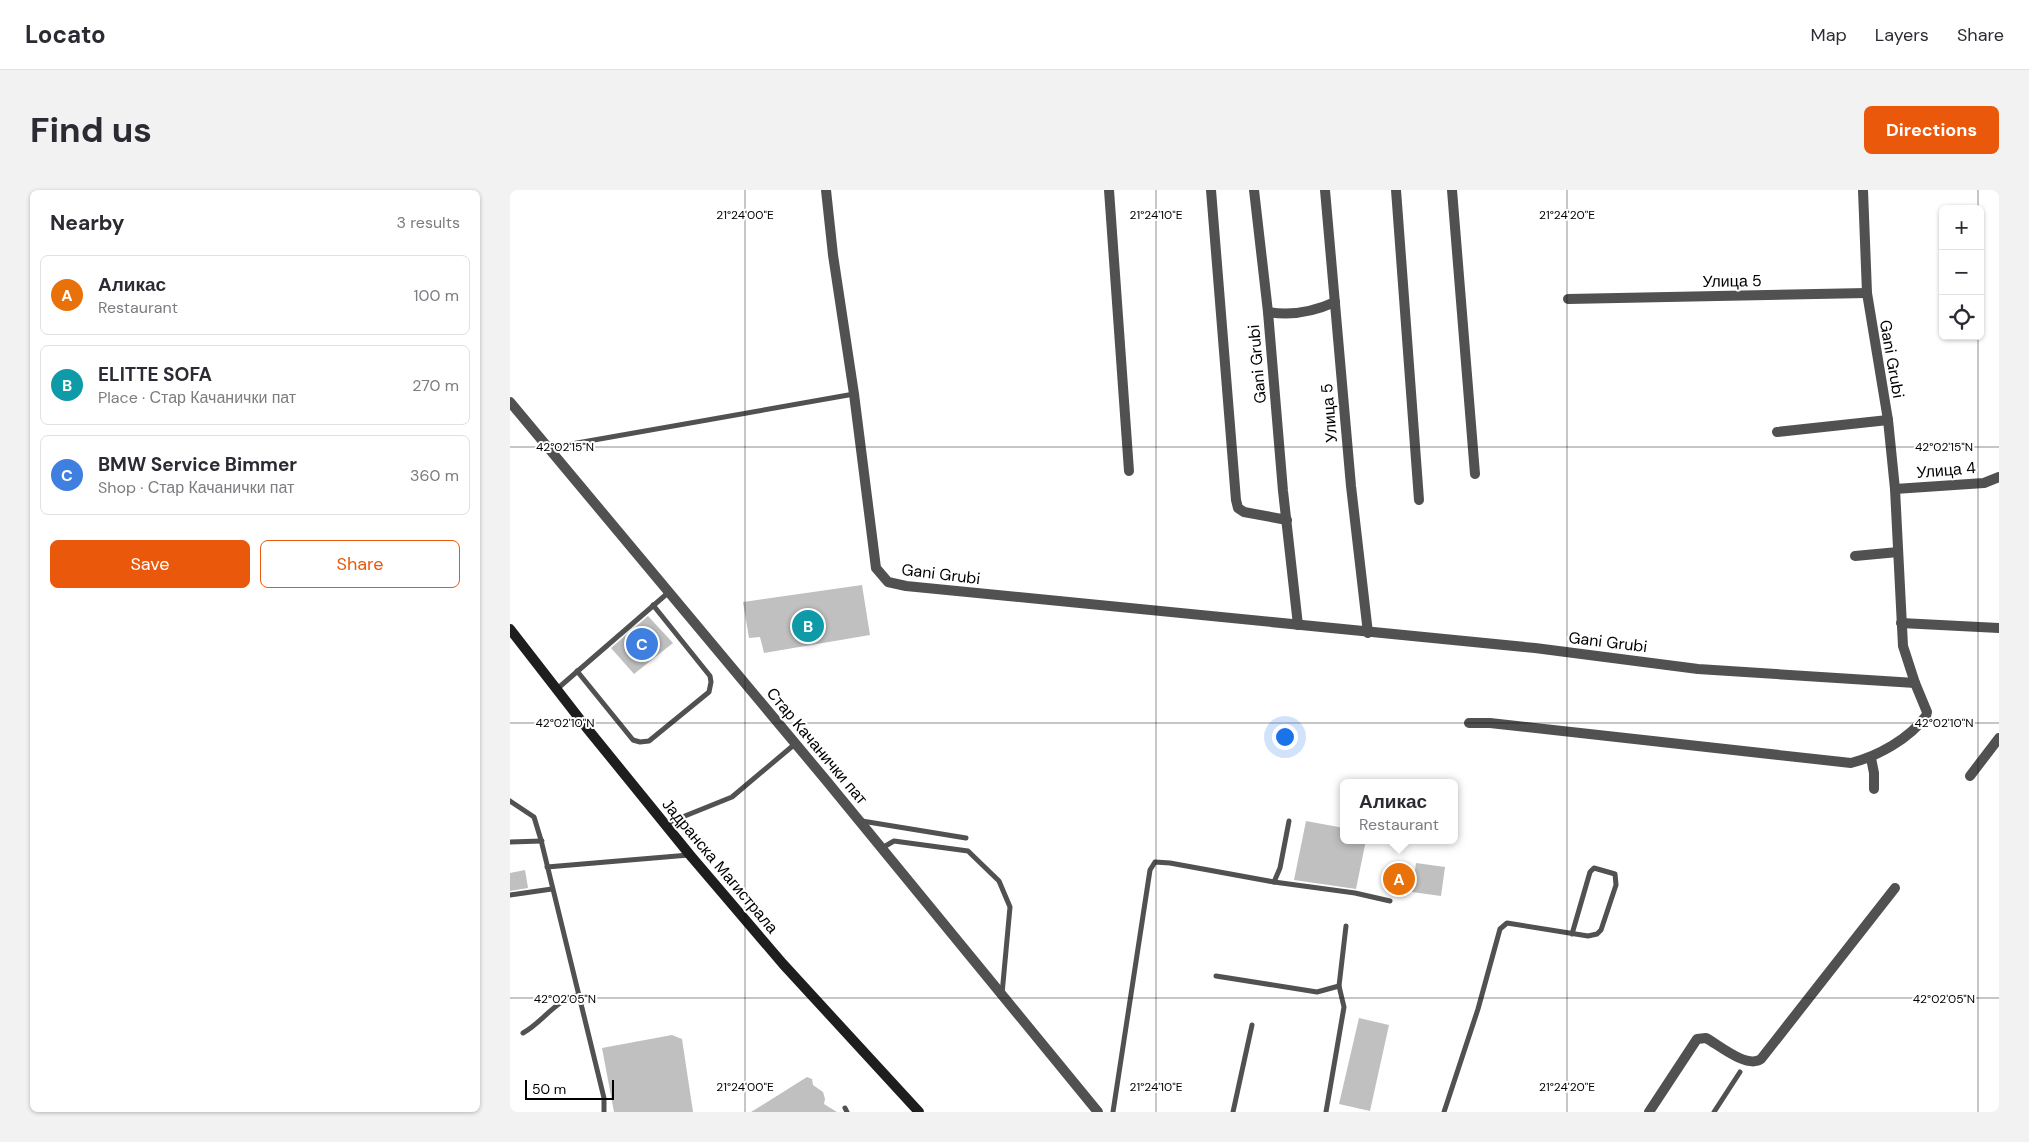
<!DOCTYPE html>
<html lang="en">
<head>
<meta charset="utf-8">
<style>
  :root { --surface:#fff; --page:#f2f2f3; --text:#2b2b33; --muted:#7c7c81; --line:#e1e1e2; --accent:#ea580c }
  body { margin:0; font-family:"DM Sans",sans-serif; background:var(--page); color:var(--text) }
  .controls { position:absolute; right:15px; top:15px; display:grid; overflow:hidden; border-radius:8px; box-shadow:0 1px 4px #0004 }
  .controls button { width:45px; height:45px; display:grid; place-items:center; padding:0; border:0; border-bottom:1px solid var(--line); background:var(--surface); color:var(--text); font:25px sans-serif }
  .scale { position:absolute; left:15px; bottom:12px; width:89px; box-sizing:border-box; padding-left:5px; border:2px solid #000; border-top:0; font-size:14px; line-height:18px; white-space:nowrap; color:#000; -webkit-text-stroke:4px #fff; paint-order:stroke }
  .you { position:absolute; left:774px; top:546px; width:18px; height:18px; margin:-12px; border:4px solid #fff; border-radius:50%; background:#1a73e8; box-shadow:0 0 0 8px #1a73e833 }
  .badge { display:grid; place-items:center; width:32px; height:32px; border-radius:50%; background:var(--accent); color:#fff; font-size:16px; font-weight:700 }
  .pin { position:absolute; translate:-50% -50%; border:2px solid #fff; box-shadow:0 1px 5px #0006 }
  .popup { position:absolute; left:830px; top:589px; width:118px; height:65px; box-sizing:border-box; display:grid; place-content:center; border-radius:8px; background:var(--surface); filter:drop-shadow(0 1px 4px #0005); font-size:16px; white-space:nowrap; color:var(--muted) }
  .popup b { font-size:19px; color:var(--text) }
  .popup::after { content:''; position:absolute; left:50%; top:100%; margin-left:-10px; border:10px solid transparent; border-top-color:var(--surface) }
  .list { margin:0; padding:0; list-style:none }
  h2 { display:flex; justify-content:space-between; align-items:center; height:65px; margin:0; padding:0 20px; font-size:21px }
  h2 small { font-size:16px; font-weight:400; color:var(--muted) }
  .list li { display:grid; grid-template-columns:32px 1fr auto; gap:15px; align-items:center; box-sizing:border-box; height:80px; margin:0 10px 10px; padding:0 10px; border:1px solid var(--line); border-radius:8px }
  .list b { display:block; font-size:19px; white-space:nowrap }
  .list p { margin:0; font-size:16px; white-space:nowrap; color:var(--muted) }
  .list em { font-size:16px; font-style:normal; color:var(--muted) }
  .actions { display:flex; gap:10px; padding:15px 20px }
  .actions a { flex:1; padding:11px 0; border:1px solid var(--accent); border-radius:8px; text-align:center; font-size:18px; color:var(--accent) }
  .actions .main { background:var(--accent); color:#fff }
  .icon { flex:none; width:28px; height:28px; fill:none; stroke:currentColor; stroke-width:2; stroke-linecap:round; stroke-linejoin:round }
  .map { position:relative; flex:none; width:1489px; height:922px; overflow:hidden; border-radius:8px }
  header { display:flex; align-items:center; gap:30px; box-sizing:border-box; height:70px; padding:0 25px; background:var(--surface); border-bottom:1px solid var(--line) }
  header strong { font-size:24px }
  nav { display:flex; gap:28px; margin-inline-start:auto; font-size:18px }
  .intro { display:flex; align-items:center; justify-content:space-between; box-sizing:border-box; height:120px; padding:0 30px }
  h1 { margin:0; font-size:35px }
  .button { padding:12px 22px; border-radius:8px; background:var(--accent); color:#fff; font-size:18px; font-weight:700 }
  main { display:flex; gap:30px; padding:0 30px }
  aside { flex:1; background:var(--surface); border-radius:8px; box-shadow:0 1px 4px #0004 }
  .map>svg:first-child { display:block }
</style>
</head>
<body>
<header>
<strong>Locato</strong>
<nav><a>Map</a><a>Layers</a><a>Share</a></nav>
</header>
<div class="intro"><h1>Find us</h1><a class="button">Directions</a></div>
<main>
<aside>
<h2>Nearby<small>3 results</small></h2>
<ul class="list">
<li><span class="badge" style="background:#e8710a">A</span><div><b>Аликас</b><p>Restaurant</p></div><em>100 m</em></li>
<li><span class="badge" style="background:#0f9aa8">B</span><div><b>ELITTE SOFA</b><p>Place · Стар Качанички пат</p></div><em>270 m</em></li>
<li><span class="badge" style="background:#3f7fe0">C</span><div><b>BMW Service Bimmer</b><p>Shop · Стар Качанички пат</p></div><em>360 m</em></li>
</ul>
<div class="actions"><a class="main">Save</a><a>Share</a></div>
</aside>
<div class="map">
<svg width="1489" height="922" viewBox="0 0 1489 922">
  <rect width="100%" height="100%" fill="#fff"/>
  <g fill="#c0c0c0">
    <polygon points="352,395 360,445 254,463 250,447 239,448 233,412"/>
    <polygon points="138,426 163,453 124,484 101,458"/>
    <polygon points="796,631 834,638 834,650 856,650 846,699 784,690"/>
    <polygon points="906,673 935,677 931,706 902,702"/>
    <polygon points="15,680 18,698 0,701 0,683"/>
    <polygon points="849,828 879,835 860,921 829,914"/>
    <polygon points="162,845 172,849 183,922 104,922 92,858"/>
    <polygon points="297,887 302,889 303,895 313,902 315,909 314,914 327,922 241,922"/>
  </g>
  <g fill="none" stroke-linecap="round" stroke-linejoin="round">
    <g stroke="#515151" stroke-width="5">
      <polyline points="41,260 50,256 344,204"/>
      <polyline points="67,481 123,550 130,552 139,551 199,502 201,492 200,486 143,415"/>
      <polyline points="47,499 159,402"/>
      <polyline points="0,611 24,627 31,650 94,908 94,922"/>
      <polyline points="352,631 456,648"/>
      <polyline points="155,634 222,607 285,554"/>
      <polyline points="0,652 32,651"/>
      <polyline points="372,658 384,651 458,661 489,691 500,717 492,804"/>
      <polyline points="37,677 179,665"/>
      <polyline points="764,692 845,703 880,711"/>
      <polyline points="0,705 42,699"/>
      <polyline points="706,786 807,802 829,796"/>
      <path d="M 13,843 C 33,832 45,810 68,805"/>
      <polyline points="335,918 337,922"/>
      <polyline points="603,922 640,680 645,672 660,673 764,692 770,678 779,631"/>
      <polyline points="723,922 742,835"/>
      <polyline points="816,922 834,817 829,796 836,736"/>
      <polyline points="934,922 968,819 990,739 997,733 1078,746 1087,744 1091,740 1106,695 1105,684 1084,678 1080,682 1062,744"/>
      <polyline points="1204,922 1230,882"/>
    </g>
    <g stroke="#515151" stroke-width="10">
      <polyline points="316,0 323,65 344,204 366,378 378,392 396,396 1025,458 1188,479 1405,493"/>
      <polyline points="599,0 619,281"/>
      <polyline points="701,0 726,310 728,318 734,322 777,330"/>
      <polyline points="744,0 758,122 773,301 788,435"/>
      <polyline points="815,0 841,296 858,443"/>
      <polyline points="886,0 909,310"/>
      <polyline points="942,0 965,284"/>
      <polyline points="1058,109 1357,103"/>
      <path d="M 758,122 C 781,126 803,122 825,112"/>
      <polyline points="0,212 315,589 588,922"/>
      <polyline points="1267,242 1378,230"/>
      <polyline points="1385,299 1474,293 1489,287"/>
      <polyline points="1345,366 1388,362"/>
      <polyline points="1391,433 1489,438"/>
      <path d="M 959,533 L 980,533 L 1341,573 C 1368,566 1399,549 1416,526 L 1417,522 L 1405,493 L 1393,456 L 1385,299 L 1378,230 L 1357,103 L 1353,0"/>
      <polyline points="1361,568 1364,583 1364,599"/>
      <polyline points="1460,586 1489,548"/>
      <path d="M 1139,922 L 1187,849 L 1196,848 C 1209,855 1237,879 1251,869 L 1385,698"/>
    </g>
    <polyline stroke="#1e1e1e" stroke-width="10" points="0,439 76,537 180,665 273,774 409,922"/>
  </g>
  <path fill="none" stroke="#000" stroke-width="1" stroke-opacity="0.45" d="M 235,0 L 235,922M 646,0 L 646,922M 1057,0 L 1057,922M 1468,0 L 1468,19M 1468,146 L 1468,922M 0,257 L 1489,257M 0,533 L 1489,533M 0,808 L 1489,808"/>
  <g text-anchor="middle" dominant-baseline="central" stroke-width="4" stroke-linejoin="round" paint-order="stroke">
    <g font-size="16" fill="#000" stroke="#fff">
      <text transform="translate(1222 91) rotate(-1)">Улица 5</text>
      <text transform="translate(1382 169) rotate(80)">Gani Grubi</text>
      <text transform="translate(747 174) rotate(-95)">Gani Grubi</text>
      <text transform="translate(819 223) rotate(-95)">Улица 5</text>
      <text transform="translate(1436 280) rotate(-5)">Улица 4</text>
      <text transform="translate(431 384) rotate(7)">Gani Grubi</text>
      <text transform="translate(1098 452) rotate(7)">Gani Grubi</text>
      <text transform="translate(307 556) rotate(50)">Стар Качанички пат</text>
      <text transform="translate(210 676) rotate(50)">Јадранска Магистрала</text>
    </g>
  </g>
  <g font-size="12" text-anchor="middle" fill="#000" stroke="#fff" stroke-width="4" stroke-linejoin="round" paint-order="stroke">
    <text x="235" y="29">21°24'00"E</text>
    <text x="646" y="29">21°24'10"E</text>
    <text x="1057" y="29">21°24'20"E</text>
    <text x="55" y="261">42°02'15"N</text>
    <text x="1434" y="261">42°02'15"N</text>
    <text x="55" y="537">42°02'10"N</text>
    <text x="1434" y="537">42°02'10"N</text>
    <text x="55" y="813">42°02'05"N</text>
    <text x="1434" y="813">42°02'05"N</text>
    <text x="235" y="901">21°24'00"E</text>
    <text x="646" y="901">21°24'10"E</text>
    <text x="1057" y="901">21°24'20"E</text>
  </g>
</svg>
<div class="controls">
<button>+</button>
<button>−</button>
<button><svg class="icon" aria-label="locate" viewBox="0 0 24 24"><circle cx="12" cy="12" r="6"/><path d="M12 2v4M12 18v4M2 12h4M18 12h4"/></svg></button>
</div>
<div class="scale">50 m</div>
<div class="you"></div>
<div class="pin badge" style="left:889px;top:689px;background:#e8710a">A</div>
<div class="popup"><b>Аликас</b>Restaurant</div>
<div class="pin badge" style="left:298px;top:436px;background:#0f9aa8">B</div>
<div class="pin badge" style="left:132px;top:454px;background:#3f7fe0">C</div>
</div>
</main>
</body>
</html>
